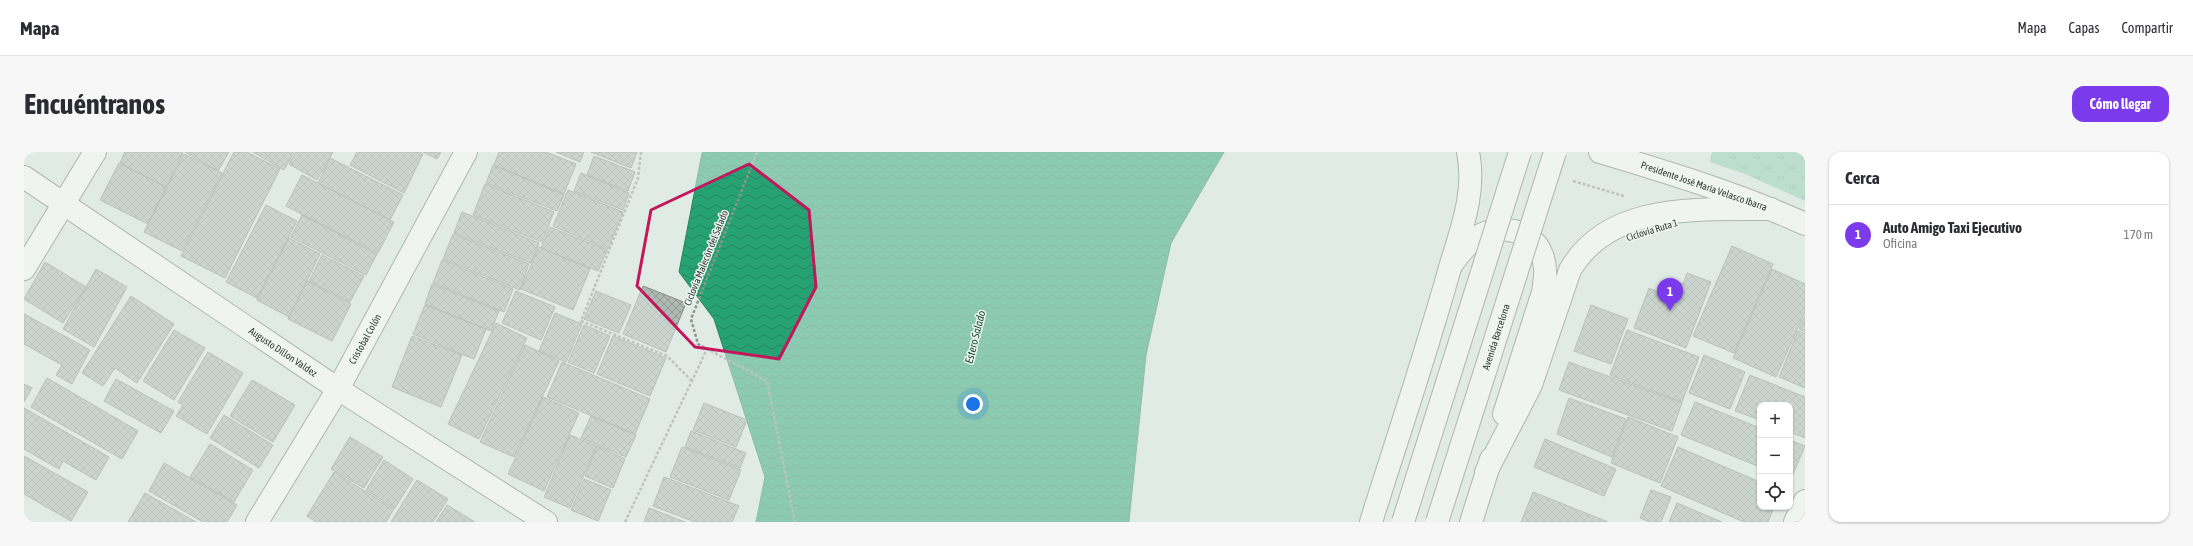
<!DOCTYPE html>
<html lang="es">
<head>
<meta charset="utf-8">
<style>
  :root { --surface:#fff; --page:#f7f7f7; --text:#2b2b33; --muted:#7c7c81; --line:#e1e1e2; --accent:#7c3aed }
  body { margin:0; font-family:"Asap Condensed",sans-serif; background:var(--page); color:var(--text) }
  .controls { position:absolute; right:12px; bottom:12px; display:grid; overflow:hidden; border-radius:8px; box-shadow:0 1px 3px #0004 }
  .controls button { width:36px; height:36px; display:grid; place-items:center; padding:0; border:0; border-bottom:1px solid var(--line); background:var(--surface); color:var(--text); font:20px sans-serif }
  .you { position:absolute; left:949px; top:252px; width:14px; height:14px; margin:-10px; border:3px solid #fff; border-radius:50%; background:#1a73e8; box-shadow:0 0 0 6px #1a73e833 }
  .badge { display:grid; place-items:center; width:26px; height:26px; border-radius:50%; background:var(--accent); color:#fff; font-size:13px; font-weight:700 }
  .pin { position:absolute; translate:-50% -33px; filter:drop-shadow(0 1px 2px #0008) }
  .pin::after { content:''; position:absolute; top:21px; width:14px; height:12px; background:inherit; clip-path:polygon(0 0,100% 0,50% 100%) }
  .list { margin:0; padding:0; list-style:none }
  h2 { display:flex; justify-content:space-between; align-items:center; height:52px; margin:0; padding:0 16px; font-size:17px }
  h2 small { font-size:13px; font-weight:400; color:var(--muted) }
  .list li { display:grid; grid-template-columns:26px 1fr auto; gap:12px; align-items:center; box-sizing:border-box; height:60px; padding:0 16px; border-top:1px solid var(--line) }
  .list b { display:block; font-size:15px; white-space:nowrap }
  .list p { margin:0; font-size:13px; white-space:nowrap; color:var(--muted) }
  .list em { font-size:13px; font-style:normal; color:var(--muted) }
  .icon { flex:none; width:22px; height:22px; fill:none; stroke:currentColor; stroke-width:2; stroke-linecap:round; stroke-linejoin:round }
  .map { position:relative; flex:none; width:1781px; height:370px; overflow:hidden; border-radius:12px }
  header { display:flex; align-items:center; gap:24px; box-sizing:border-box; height:56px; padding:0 20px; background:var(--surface); border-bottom:1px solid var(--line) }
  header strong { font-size:19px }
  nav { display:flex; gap:22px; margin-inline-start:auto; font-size:14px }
  .intro { display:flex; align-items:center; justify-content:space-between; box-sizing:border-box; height:96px; padding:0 24px }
  h1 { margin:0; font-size:28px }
  .button { padding:10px 18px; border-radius:12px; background:var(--accent); color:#fff; font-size:14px; font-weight:700 }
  main { display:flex; gap:24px; padding:0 24px }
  aside { flex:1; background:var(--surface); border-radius:12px; box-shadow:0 1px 3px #0004 }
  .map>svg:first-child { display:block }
</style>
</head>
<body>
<header>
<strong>Mapa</strong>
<nav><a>Mapa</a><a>Capas</a><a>Compartir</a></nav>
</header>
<div class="intro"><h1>Encuéntranos</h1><a class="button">Cómo llegar</a></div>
<main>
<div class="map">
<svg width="1781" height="370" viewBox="0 0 1781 370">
  <defs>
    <pattern id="grass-tufts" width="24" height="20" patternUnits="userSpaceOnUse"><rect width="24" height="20" fill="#8fd0af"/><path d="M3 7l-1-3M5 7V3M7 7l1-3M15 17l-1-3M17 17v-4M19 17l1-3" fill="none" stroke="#75aa8f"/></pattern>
    <pattern id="water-waves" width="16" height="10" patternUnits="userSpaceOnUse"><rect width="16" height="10" fill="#27a373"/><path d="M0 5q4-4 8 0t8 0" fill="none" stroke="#22865f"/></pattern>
    <pattern id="building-cross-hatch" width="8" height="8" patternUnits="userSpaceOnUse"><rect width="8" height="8" fill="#b0bab4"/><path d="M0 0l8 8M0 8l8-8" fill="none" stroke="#909893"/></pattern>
  </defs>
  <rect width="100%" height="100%" fill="#e1ebe6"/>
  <polygon fill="url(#grass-tufts)" points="1688,0 1781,0 1781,49 1721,22 1686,10"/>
  <polygon fill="url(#water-waves)" stroke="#2a8260" points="681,0 1200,0 1147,91 1122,203 1105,370 732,370 741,325 690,167 655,120 678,1"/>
  <g fill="url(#building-cross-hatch)" stroke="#838d87">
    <polygon points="101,0 156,0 159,1 142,35 96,11"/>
    <polygon points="161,0 205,0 194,19"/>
    <polygon points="210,0 223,0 256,17 201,126 157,104"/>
    <polygon points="229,0 270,0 260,18"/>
    <polygon points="272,0 309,0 293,28 265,12"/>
    <polygon points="333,0 396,0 399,2 380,41 326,13"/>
    <polygon points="399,0 417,0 413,7"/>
    <polygon points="475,0 522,0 552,12 540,42 470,13"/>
    <polygon points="532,0 560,0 556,10"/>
    <polygon points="567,0 613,0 607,16"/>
    <polygon points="160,2 198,21 158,99 120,80"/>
    <polygon points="570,4 611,20 604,39 563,23"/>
    <polygon points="306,6 379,43 366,68 294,31"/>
    <polygon points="95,11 142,35 124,72 76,48"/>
    <polygon points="469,13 540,43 533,59 462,31"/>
    <polygon points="557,21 605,41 599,58 550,39"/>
    <polygon points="278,23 370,70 354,101 262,54"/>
    <polygon points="461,32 530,60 518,90 449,63"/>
    <polygon points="544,38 599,60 584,97 529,74"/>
    <polygon points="242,53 273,69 233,146 202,130"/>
    <polygon points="438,60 515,91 507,111 430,81"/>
    <polygon points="278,63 353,102 342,123 267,85"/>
    <polygon points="526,75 583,98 574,119 517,96"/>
    <polygon points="429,82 505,112 496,138 419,107"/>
    <polygon points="265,86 296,102 265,165 233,148"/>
    <polygon points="1708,94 1749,112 1710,201 1669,184"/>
    <polygon points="515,95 566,117 549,158 497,137"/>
    <polygon points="298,103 340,124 326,150 285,129"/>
    <polygon points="418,108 489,137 480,160 409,131"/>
    <polygon points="21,110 62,135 39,171 0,147"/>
    <polygon points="72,117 103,135 70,195 39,177"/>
    <polygon points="1748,117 1781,132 1781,160 1752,225 1709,206"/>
    <polygon points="1663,121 1687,130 1662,196 1610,176 1625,136 1642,143 1648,128 1659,132"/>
    <polygon points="283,129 327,152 308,189 264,167"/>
    <polygon points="408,132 475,159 467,179 401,152"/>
    <polygon points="619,134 662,151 642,200 599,182"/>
    <polygon points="492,139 531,155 517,188 478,171"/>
    <polygon points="572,139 607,153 595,181 560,167"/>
    <polygon points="107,144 150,172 113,231 91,216 79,234 58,221"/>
    <polygon points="401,153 462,177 450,207 389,182"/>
    <polygon points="1567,153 1604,167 1587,212 1550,199"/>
    <polygon points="531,161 558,172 542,210 515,199"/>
    <polygon points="0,162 66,198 48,232 32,223 38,213 0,192"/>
    <polygon points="1781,164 1781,180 1775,177"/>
    <polygon points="472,171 503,186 455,287 424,272"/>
    <polygon points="560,173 586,184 570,221 544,210"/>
    <polygon points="150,178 181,196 150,248 119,229"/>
    <polygon points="1603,178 1675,205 1658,250 1586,223"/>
    <polygon points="1774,179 1781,182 1781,236 1755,225"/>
    <polygon points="388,184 438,203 417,255 368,235"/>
    <polygon points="589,184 642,206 626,244 573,222"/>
    <polygon points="501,193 535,209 490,305 456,290"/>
    <polygon points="184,200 219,221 183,282 152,264 159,253 154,250"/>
    <polygon points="1680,203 1721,220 1706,257 1665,241"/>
    <polygon points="538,210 626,247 611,282 523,245"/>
    <polygon points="1545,210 1658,251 1648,279 1535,238"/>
    <polygon points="1726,223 1781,245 1781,286 1766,280 1766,253 1736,253 1736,268 1711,259"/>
    <polygon points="23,226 114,279 98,307 7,255"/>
    <polygon points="92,227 150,259 137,281 80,249"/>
    <polygon points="228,228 271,253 249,290 206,264"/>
    <polygon points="0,232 8,236 0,250"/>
    <polygon points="519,245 555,261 520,339 484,322"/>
    <polygon points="1545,246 1602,267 1588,305 1533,282"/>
    <polygon points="1671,250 1736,276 1736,315 1657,283"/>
    <polygon points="680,251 723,268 712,295 669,278"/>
    <polygon points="0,256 85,305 72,328 39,309 35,317 0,297"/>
    <polygon points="200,263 249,293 235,316 186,286"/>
    <polygon points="567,264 612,283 602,305 557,286"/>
    <polygon points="1604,265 1654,285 1636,331 1587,311"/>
    <polygon points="667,279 722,301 716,316 661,295"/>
    <polygon points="546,283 572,294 546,356 520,345"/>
    <polygon points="326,285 359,305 340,336 307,317"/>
    <polygon points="1521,287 1592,317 1580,344 1510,315"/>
    <polygon points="1766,288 1781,294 1767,327 1766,327"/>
    <polygon points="186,292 229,318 210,350 166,325"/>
    <polygon points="573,294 601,307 589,336 561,324"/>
    <polygon points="658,295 717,318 705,348 646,325"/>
    <polygon points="1654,295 1736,330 1736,355 1750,355 1744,370 1720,370 1637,334"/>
    <polygon points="0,304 64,340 47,369 0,342"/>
    <polygon points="360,308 389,327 371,356 342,338"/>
    <polygon points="140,311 213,353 203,370 179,370 125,339"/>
    <polygon points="310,320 370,357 362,370 292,370 283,364"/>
    <polygon points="640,325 715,354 708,370 671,370 629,354"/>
    <polygon points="560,327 587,338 574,369 547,358"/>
    <polygon points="393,328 424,347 409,370 367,370"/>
    <polygon points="1627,338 1647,345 1637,370 1626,370 1616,366"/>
    <polygon points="1509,340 1584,370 1497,370"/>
    <polygon points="121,341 172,370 104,370"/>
    <polygon points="1653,351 1698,370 1645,370"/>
    <polygon points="423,353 451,370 412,370"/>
    <polygon points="625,356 661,370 620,370"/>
  </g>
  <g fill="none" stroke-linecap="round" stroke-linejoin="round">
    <g stroke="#6e7672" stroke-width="24">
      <g id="street">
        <polyline points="0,25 314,237 522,370"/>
        <polyline points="0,117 71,0"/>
        <polyline points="233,370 314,237 442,0"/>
        <polyline points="1771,370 1781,349"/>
      </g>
    </g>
    <g stroke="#6e7672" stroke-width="24">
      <path id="secondary" d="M 1576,0 C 1646,21 1715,42 1781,72"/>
    </g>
    <g stroke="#6e7672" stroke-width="24">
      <g id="primary">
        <path d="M 1428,112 C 1435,102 1443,92 1453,85 C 1474,71 1509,77 1518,103 C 1523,116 1521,127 1519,140 L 1480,262"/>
        <path d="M 1462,320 L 1507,233 L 1546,118 C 1586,49 1677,58 1747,57"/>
        <path d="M 1347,370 C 1374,284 1403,199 1427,112 C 1438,76 1452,39 1444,0"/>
        <polyline points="1447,370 1467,307"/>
      </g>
    </g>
    <g stroke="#8d9490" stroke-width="2.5" stroke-dasharray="3 2" stroke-linecap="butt">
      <polyline points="617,0 614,26 557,169 643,204 668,229"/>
      <polyline points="733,0 667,167 674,192 743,229 771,370"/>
      <polyline points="1549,29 1600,44"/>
      <polyline points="601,370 683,197"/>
    </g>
    <use href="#street" stroke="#fff" stroke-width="22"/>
    <use href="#secondary" stroke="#fff" stroke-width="22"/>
    <use href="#primary" stroke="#fff" stroke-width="22"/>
    <g stroke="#6e7672" stroke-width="24" stroke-linecap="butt">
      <g id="primary-bridge">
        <polyline points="1379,370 1496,0"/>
        <polyline points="1413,370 1531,0"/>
      </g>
    </g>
    <use href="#primary-bridge" stroke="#fff" stroke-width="22"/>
  </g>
  <path d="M0 0H1781V370H0ZM 725,12 L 785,58 L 792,135 L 755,207 L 671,195 L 613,134 L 627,58 Z" fill="#e1ebe6" fill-opacity=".55" fill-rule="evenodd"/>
  <path fill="none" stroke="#c2185b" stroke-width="3" stroke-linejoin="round" d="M 725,12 L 785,58 L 792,135 L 755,207 L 671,195 L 613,134 L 627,58 Z"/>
  <g text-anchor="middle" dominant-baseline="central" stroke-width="3" stroke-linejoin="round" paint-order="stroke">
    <g font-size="10" fill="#323633" stroke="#eef8f3">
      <text transform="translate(1680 34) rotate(19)">Presidente José Maria Velasco Ibarra</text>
      <text transform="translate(1628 78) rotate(-17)">Ciclovía Ruta 1</text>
      <text transform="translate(682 106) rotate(-68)">Ciclovía Malecón del Salado</text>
      <text transform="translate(1472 185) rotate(-72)">Avenida Barcelona</text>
      <text transform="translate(341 187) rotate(-61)">Cristobal Colón</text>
      <text transform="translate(259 200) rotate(34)">Augusto Dillon Valdez</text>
    </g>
    <g font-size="11" font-style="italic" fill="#0c3e2a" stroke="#eef8f3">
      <text transform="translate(951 185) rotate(-76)">Estero Salado</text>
    </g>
  </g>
</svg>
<div class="controls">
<button>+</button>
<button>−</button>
<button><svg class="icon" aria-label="locate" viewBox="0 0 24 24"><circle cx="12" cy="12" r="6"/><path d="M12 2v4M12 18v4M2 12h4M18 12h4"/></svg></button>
</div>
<div class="you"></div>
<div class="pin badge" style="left:1646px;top:159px">1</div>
</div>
<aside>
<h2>Cerca<small></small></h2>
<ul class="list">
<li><span class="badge">1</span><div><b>Auto Amigo Taxi Ejecutivo</b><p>Oficina</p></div><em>170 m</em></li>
</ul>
</aside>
</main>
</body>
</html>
